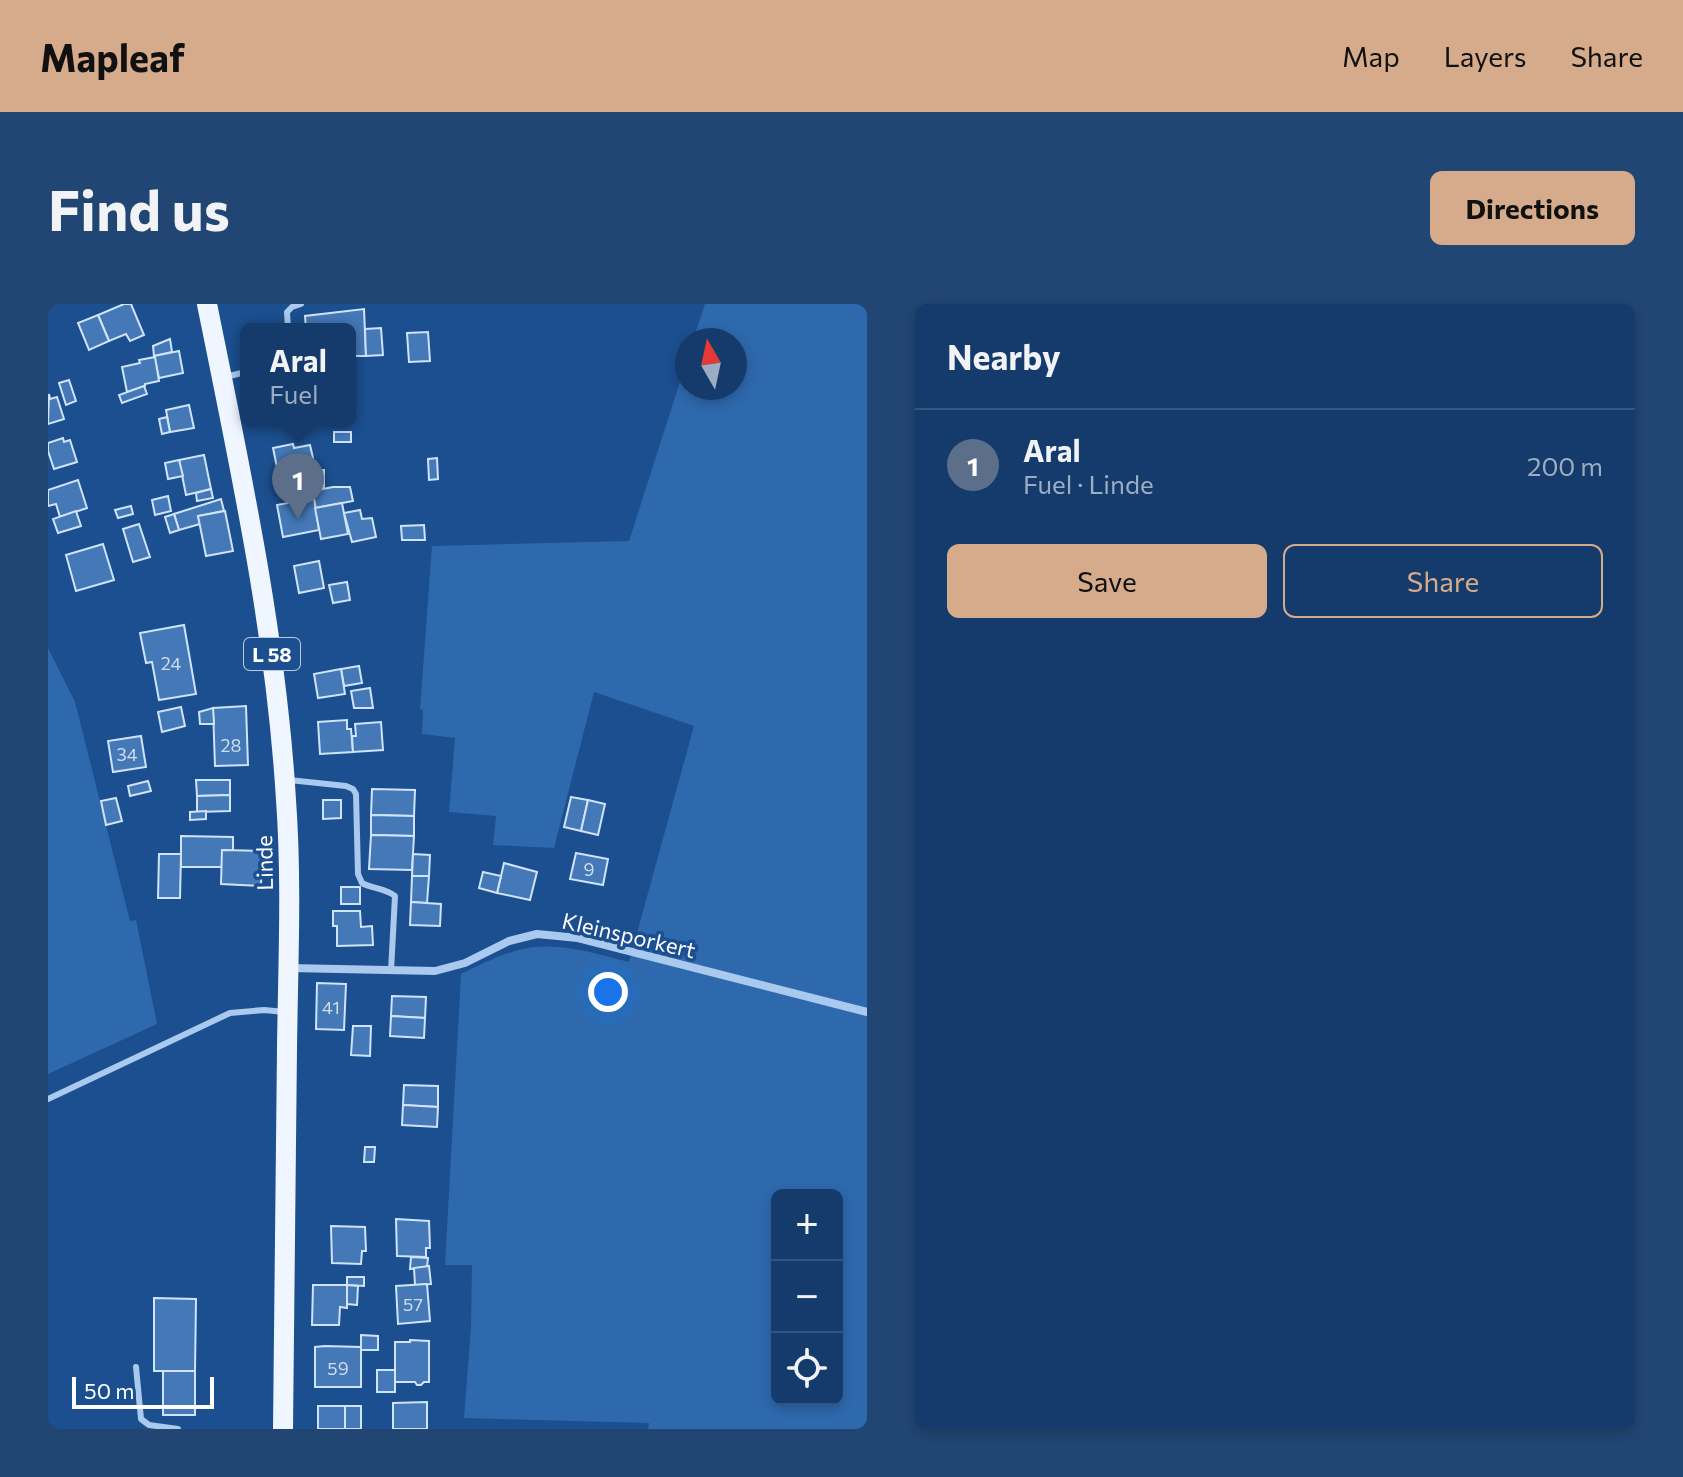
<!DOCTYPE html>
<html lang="en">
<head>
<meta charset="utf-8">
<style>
  :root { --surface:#143b6b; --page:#214673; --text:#f1f3f6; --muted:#9dadc1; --line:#33557e; --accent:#d6ab8b }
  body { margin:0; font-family:Commissioner,sans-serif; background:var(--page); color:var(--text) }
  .controls { position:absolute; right:24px; bottom:24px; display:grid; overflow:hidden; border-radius:12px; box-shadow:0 4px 12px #0003 }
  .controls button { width:72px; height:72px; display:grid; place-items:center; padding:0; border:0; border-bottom:2px solid var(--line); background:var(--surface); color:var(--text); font:40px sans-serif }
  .compass { position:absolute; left:627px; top:24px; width:72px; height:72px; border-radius:50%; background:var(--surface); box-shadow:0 4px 12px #0003; rotate:351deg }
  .scale { position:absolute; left:24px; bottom:20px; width:142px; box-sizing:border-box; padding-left:8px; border:4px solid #fff; border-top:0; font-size:22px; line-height:28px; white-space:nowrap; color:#fff; -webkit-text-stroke:6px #1b4f8f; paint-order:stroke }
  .you { position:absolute; left:560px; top:688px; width:28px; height:28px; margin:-20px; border:6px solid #fff; border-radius:50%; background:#1a73e8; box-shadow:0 0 0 12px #1a73e833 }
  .badge { display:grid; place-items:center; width:52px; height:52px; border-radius:50%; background:var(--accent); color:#fff; font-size:26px; font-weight:700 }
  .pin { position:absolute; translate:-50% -66px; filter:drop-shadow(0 2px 4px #0008) }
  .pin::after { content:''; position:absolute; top:42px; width:28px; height:24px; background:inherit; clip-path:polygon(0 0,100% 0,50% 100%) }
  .popup { position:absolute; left:192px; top:19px; width:116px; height:104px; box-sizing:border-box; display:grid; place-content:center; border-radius:12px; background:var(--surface); filter:drop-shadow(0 2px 6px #0005); font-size:26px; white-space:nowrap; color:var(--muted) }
  .popup b { font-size:30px; color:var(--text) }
  .popup::after { content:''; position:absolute; left:50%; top:100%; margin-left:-16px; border:16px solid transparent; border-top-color:var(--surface) }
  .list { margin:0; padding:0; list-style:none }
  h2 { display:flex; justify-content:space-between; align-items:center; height:104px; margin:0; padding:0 32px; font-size:34px }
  h2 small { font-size:26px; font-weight:400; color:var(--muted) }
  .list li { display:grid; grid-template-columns:52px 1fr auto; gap:24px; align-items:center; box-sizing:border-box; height:112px; padding:0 32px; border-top:2px solid var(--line) }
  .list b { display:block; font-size:30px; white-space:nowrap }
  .list p { margin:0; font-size:26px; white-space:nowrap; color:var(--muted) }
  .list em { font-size:26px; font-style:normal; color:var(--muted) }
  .actions { display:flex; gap:16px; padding:24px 32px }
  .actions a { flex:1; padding:18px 0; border:2px solid var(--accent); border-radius:12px; text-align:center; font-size:28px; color:var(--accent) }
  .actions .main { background:var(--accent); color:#111 }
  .icon { flex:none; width:44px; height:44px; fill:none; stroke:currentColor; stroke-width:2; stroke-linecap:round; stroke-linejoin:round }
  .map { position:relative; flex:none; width:819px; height:1125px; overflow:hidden; border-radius:12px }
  header { display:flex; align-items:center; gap:48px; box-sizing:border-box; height:112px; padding:0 40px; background:var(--accent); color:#111 }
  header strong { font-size:38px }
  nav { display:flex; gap:44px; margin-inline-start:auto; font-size:28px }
  .intro { display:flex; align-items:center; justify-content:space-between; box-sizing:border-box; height:192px; padding:0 48px }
  h1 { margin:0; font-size:56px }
  .button { padding:20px 36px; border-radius:12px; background:var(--accent); color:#111; font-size:28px; font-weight:700 }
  main { display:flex; gap:48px; padding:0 48px }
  aside { flex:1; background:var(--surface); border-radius:12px; box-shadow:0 4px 12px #0003 }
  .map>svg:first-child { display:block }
</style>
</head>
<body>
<header>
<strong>Mapleaf</strong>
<nav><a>Map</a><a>Layers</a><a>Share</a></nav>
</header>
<div class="intro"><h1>Find us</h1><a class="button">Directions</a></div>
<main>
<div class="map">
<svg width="819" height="1125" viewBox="0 0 819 1125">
  <rect width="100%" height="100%" fill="#1b4f8f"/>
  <g fill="#2e69ad" fill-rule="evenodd">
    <path d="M 657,0 L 819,0 L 819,1125 L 600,1125 L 601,1119 L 416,1114 L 423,1023 L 424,961 L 397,961 L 413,670 C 432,661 451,651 471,646 C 506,636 546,649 581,658 L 646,422 L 546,388 L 506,544 L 445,541 L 448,512 L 401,508 L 407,434 L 374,430 L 375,406 L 372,405 L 384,242 L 581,237 L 639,56 L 639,84 L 687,84 L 687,36 L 645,36 ZM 729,891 L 789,891 L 789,1095 L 729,1095 Z"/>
    <polygon points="0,344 27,398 82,617 88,616 109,720 0,770"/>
  </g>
  <g fill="#4478b7" stroke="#cfe3fa" stroke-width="2">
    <polygon points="76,0 83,0 96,31 82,37 78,30 61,37 50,11"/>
    <polygon points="316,5 318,52 306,52 307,80 302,80 302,25 258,25 257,12"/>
    <polygon points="50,11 61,37 41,46 30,19"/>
    <polygon points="333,24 335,51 318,52 317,25"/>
    <polygon points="380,28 382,57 361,58 359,29"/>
    <polygon points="122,35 124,48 106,52 105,42"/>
    <polygon points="131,47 135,69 111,74 106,52"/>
    <polygon points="107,53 111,77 97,80 97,82 79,88 74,63 92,59 91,56"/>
    <polygon points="21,76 28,97 18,101 11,79"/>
    <polygon points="96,82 99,90 74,99 71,91"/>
    <polygon points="1,90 2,95 9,93 16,115 0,120"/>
    <polygon points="141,101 146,124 122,128 118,106"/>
    <polygon points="119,113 122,128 114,130 111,115"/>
    <rect x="286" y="128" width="17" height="10"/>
    <polygon points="15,134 16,138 22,136 29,158 6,165 0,147 0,139"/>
    <polygon points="245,140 246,144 262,141 265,154 249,157 251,169 231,173 225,144"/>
    <polygon points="156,151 163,185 138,191 131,156"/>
    <polygon points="389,154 390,175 381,176 380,155"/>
    <polygon points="131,156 135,172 120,175 117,159"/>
    <rect x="264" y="166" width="12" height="17"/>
    <polygon points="30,176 39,204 12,213 8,200 0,202 0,186"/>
    <polygon points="285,183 302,183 305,197 267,204 264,187"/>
    <polygon points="163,185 165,194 149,197 148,189"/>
    <polygon points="120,192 123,207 107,211 104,196"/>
    <polygon points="266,194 271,226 235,233 229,201"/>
    <polygon points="173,195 176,207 150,212 152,220 131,226 126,210"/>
    <polygon points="294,199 300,230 273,235 267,204"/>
    <polygon points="83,202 85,210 70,214 67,206"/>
    <polygon points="312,206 314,215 324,214 328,233 304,238 296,209"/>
    <polygon points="28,207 33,222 10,229 5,215"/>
    <polygon points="177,207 185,247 158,252 150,212"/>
    <polygon points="126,210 131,226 122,229 117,213"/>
    <polygon points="91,220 102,253 85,258 75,225"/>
    <polygon points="376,221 377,236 354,236 353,222"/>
    <polygon points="55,240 66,276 28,287 18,251"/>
    <polygon points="271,257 276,284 251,289 246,262"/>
    <polygon points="299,278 302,296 285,299 281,281"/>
    <polygon points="136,321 148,390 111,396 104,358 98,359 92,329"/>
    <polygon points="311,362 314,379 296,382 293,365"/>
    <polygon points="293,365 297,390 270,394 266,370"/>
    <polygon points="322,384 325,404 306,404 303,387"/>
    <polygon points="198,402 200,461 167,462 165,404"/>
    <polygon points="133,403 137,422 114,428 110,408"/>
    <polygon points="165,404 166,420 152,420 151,408"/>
    <polygon points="299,416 299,425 303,425 305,448 272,450 270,418"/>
    <polygon points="333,418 335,446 305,448 304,432 308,432 307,420"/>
    <polygon points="93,432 98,463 65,468 60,437"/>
    <polygon points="148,476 182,476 182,491 149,492"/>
    <polygon points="100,477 103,487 82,492 80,482"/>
    <polygon points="324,485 367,486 366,512 323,511"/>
    <polygon points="182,491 182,507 149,508 149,492"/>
    <polygon points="523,493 540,496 533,527 516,523"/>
    <polygon points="68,494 74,517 58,521 53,497"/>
    <polygon points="275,496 293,496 293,514 275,515"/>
    <polygon points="540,496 557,500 550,531 533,527"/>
    <polygon points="158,507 158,515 142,516 142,508"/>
    <polygon points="323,511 366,512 366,532 323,531"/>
    <polygon points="323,531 366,532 364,566 321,565"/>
    <polygon points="133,532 185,533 185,547 174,546 174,563 133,563"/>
    <polygon points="174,546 214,547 213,582 173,580"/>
    <polygon points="528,549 560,555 555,581 522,575"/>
    <polygon points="111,550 133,550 132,594 110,594"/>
    <polygon points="365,550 382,551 381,572 364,572"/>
    <polygon points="456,559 489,568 482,596 449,589"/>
    <polygon points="435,568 453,572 449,589 431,584"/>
    <polygon points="364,572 381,572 379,599 363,598"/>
    <rect x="293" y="583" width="19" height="17"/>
    <polygon points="363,598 393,600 392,622 362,621"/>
    <polygon points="285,607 312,607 313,623 324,622 325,641 289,642 289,622 285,622"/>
    <polygon points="269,679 298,680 296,726 268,725"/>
    <polygon points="344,692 378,693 377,714 343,712"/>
    <polygon points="343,712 377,714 376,734 342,732"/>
    <polygon points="305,722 323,722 322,752 303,751"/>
    <polygon points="356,781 390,782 390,803 355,801"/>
    <polygon points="355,801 390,803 389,823 354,821"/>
    <polygon points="317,843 327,843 326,858 316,858"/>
    <polygon points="348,915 381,917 382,944 378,944 378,953 349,952"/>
    <polygon points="283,922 317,923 318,947 314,947 313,960 284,959"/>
    <polygon points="363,953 380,954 379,963 362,965"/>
    <polygon points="381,962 383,980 367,981 366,964"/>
    <polygon points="299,973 316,973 316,982 299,981"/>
    <polygon points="379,980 382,1017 350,1020 348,982"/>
    <polygon points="265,981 299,981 299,1004 292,1003 291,1021 264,1021"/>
    <polygon points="299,981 310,982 309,1001 299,1000"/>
    <polygon points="106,994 148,995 147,1067 106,1067"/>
    <polygon points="313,1031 330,1032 330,1046 313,1046"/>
    <polygon points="362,1036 381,1037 381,1078 376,1078 373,1081 369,1081 367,1078 347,1078 347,1038 362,1038"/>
    <polygon points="277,1042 313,1043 313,1083 267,1083 267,1043"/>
    <rect x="329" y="1066" width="18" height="22"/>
    <rect x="115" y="1067" width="32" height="44"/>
    <polygon points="379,1098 379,1125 345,1125 345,1099"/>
    <rect x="270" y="1102" width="27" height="23"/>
    <rect x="297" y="1102" width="16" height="23"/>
  </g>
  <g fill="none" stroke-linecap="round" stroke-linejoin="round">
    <g stroke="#a9c9ee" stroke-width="6">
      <polyline points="240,25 239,8 244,3 253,0"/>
      <polyline points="177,73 198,68"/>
      <path d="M 241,476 L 298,482 L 305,485 L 308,490 L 310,570 L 314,579 C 325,585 337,584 347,592 L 343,667"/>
      <polyline points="0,795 182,709 216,706 237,708"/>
      <polyline points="88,1063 93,1115 101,1121 130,1125"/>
    </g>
    <polyline stroke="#a9c9ee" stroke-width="8" points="241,664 387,667 417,659 461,637 489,630 530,634 819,708"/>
    <path stroke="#f0f6ff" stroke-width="20" d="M 159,0 C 192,164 228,328 238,496 C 244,578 240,661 239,744 C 238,871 237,998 235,1125"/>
  </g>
  <g text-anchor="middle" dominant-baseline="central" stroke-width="7" stroke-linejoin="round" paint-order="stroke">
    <g font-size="18" fill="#d0dded">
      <text x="123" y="359">24</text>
      <text x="183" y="441">28</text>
      <text x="79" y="450">34</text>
      <text x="541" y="565">9</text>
      <text x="283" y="703">41</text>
      <text x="365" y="1000">57</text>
      <text x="290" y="1064">59</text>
    </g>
    <rect fill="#1b4f8f" stroke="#bbcadd" stroke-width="2" x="196" y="334" width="56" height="32" rx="6"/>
    <g font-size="20" font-weight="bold" fill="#fff">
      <text x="224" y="350">L 58</text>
    </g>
    <g font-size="22" fill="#fff" stroke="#1b4f8f">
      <text transform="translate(216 559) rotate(-91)">Linde</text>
      <text transform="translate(581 631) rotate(13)">Kleinsporkert</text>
    </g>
  </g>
</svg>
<div class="controls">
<button>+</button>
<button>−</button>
<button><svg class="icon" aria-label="locate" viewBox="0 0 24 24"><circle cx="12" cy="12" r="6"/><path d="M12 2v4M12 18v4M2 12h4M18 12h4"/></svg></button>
</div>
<svg class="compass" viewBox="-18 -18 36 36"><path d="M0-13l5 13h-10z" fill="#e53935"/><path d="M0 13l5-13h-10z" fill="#9dadc1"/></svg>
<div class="scale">50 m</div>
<div class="you"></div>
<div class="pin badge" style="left:250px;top:215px;background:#5c6f8a">1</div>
<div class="popup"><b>Aral</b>Fuel</div>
</div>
<aside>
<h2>Nearby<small></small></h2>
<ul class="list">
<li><span class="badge" style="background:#5c6f8a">1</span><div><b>Aral</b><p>Fuel · Linde</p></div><em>200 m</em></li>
</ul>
<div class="actions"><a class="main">Save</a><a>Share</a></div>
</aside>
</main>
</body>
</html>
